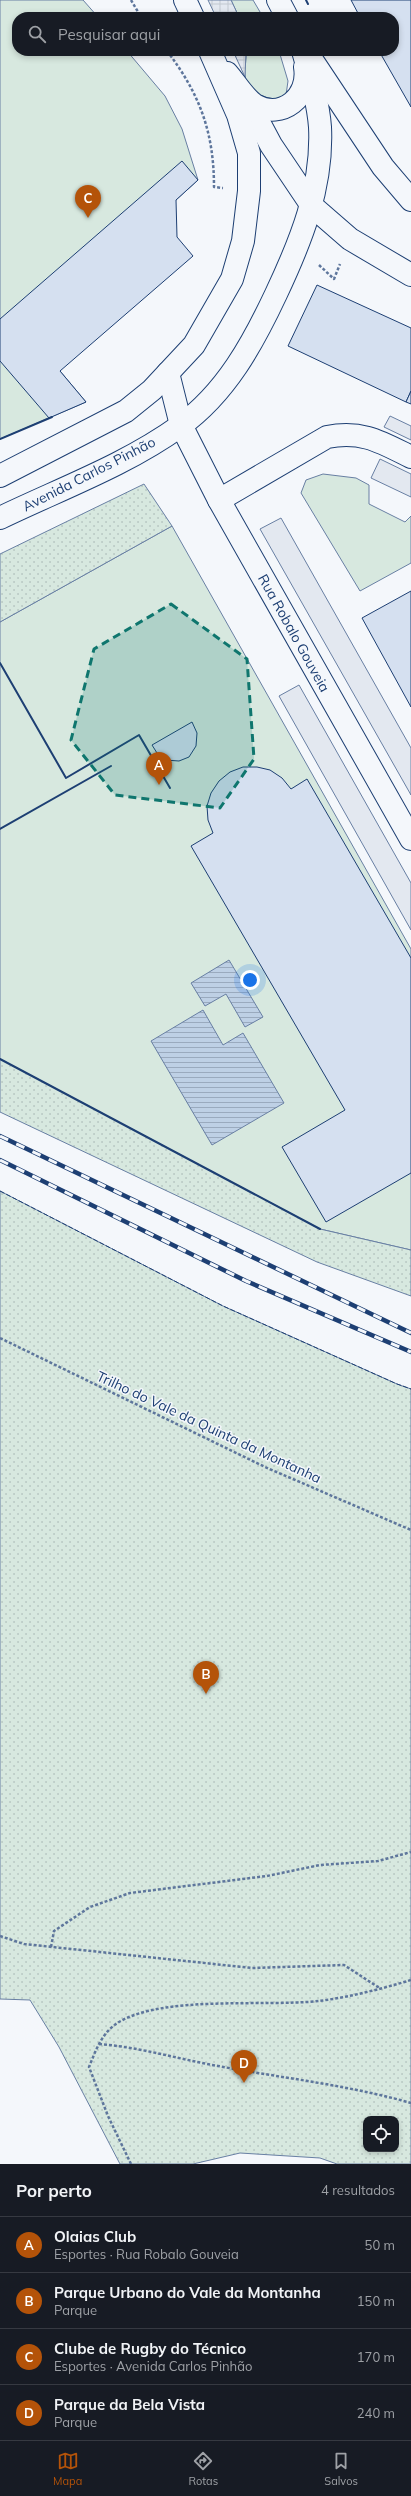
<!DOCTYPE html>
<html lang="pt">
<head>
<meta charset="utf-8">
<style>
  :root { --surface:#171b24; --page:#242831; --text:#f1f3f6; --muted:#9ea1a6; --line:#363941; --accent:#b45309 }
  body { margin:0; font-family:Mulish,sans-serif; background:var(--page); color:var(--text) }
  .controls { position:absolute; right:12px; bottom:12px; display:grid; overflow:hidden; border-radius:8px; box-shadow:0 2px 6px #0003 }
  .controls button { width:36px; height:36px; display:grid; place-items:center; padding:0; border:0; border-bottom:1px solid var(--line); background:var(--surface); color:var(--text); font:20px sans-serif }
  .you { position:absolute; left:250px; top:980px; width:14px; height:14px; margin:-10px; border:3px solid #fff; border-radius:50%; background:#1a73e8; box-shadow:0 0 0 6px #1a73e833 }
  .badge { display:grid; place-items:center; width:26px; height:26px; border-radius:50%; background:var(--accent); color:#fff; font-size:13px; font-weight:700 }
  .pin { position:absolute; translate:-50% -33px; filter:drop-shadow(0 1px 2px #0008) }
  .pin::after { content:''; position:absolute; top:21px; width:14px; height:12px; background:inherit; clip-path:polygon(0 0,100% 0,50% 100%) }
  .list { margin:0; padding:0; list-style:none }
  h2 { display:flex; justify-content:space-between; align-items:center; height:52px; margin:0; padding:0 16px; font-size:17px }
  h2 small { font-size:13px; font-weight:400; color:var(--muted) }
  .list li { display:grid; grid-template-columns:26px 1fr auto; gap:12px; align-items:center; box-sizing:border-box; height:56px; padding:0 16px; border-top:1px solid var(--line) }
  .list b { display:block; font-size:15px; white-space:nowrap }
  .list p { margin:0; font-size:13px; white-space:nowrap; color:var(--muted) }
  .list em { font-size:13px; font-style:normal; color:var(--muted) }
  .icon { flex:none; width:22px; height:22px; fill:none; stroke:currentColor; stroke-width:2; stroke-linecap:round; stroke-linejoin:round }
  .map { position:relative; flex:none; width:411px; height:2164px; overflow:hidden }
  .search { position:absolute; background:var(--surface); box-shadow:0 2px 6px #0003; left:12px; right:12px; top:12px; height:44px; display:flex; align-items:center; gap:10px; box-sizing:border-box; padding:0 14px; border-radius:16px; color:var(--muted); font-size:15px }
  .sheet { height:276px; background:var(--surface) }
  nav { display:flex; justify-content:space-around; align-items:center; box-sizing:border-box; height:56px; border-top:1px solid var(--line); background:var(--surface); font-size:11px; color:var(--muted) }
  nav a { display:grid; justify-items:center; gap:2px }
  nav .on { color:var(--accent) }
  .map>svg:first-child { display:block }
</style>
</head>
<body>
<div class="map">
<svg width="411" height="2164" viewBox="0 0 411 2164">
  <defs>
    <pattern id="park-dots" width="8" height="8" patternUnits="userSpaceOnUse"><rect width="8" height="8" fill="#d7e8df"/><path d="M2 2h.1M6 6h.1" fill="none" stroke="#b8c8c3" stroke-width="1.8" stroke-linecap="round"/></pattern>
    <pattern id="plaza-grid" width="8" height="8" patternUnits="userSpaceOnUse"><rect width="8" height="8" fill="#e3e8f0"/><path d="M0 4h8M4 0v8" fill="none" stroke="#c2c8d1"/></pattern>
    <pattern id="water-rules" width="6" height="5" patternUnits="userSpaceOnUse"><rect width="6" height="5" fill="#bed0e5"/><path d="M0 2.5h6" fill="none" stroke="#9aaabe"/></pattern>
  </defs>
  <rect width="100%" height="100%" fill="#f4f7fb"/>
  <g fill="#d7e8df" stroke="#687fa3">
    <polygon points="0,0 83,0 98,17 17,17 17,51 127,51 165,96 182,129 198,180 176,200 60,371 86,402 0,439"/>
    <polygon points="231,0 253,0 263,17 239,17"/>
    <path d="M 246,51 L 279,51 L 288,81 L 286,95 C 273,105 247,93 245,76 C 244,68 247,59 246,51 Z"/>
    <polygon points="323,474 356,478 369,485 369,504 405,522 411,516 411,563 360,591 301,493 306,480"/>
    <polygon points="172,526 411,949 411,1250 320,1229 0,1059 0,622"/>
  </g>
  <g fill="url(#park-dots)" stroke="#687fa3" fill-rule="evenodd">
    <polygon points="144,484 172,526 0,622 0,554"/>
    <polygon points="0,1059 320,1229 411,1250 411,1296 317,1262 0,1112"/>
    <path d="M 0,1191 L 223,1306 L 397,1384 L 411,1389 L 411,2164 L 337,2164 L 320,2158 L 240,2153 L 193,2164 L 120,2164 L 59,2047 L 30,2000 L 0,1999 ZM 366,2119 L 396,2119 L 396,2149 L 366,2149 Z"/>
  </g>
  <g fill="#e3e8f0" stroke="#687fa3">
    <polygon points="390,416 411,426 411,440 384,427"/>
    <polygon points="380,459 411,474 411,497 371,478"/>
    <polygon points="281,518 411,748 411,795 260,529"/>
    <polygon points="299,685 411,883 411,930 279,696"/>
  </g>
  <g fill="url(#plaza-grid)" stroke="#687fa3">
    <polygon points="208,0 231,0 239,17 216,17"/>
    <polygon points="233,51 246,51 245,77"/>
  </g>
  <g fill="url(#water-rules)" stroke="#687fa3">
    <polygon points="229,960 263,1017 245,1027 226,994 205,1006 191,983"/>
    <polygon points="203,1010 223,1045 243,1033 284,1103 212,1145 151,1041"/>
  </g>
  <g fill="#d5e0f0" stroke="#1d3f73">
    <polygon points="351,0 411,0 411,107 379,51 394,51 394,17 360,17"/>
    <polygon points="182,161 198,180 176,200 177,237 193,256 60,371 86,402 49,418 0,361 0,319"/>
    <polygon points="317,285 411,328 411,391 406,402 288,346"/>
    <polygon points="411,391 411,404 406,402"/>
    <polygon points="411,591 411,707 362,618"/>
    <polygon points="192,722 197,733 196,746 189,757 179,761 165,760 157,753 152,745"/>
    <polygon points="243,767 257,767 270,770 282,778 291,789 307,779 411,958 411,1173 326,1222 282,1147 345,1110 191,846 213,833 208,820 207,806 211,793 219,781 230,772"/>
  </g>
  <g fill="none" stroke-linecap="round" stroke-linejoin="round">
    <g stroke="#1d3f73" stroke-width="24">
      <g id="minor">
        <polyline points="306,51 383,167 411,200"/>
        <polyline points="312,206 350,239 411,275"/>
        <polyline points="181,425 219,500 411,839"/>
        <path d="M 219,500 L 327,437 C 362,430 381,442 411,457"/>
      </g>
    </g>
    <g stroke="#1d3f73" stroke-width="24">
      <g id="major">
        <polyline points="185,0 193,17"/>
        <polyline points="278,0 287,17"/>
        <path d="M 227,73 C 235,82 245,99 255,105 C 282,120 310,97 305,67"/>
        <polyline points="246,98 271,145 312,206"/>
        <polyline points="168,373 181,425"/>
        <polyline points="0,476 126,411 152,390 194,345 232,279 243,241 249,191 249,153 238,115 210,51"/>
        <path d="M 0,518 C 60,489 126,465 180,426 C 226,393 253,343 276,294 C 301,241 323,187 320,127 C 318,101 310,76 303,51"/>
      </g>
    </g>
    <g stroke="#5e769c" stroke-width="2.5" stroke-dasharray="3 2" stroke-linecap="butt">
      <polyline points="131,0 141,17"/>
      <path d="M 167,51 C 200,94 214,133 214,187 L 223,188"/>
      <polyline points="319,265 334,279 340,264"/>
      <polyline points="0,1338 265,1467 411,1530"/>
      <polyline points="0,1936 24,1944 252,1968 344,1965 381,1989"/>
      <polyline points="51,1947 54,1931 90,1907 130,1893 267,1876 320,1865 378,1861 411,1852"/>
      <path d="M 99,2044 C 139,2047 178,2059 218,2066 C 282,2078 348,2085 411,2103"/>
      <path d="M 131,2164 L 108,2116 L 89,2067 C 96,2050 102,2032 119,2022 C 165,1995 264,2007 319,2001 C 350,1997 381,1989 411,1980"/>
    </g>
    <use href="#minor" stroke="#f4f7fb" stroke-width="22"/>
    <use href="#major" stroke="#f4f7fb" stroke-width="22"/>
    <g stroke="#1d3f73" stroke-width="4.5">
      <g id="rail">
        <polyline points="0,1136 411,1333"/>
        <polyline points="0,1160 246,1281 411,1352"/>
      </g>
    </g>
    <use href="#rail" stroke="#f4f7fb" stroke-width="3" stroke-dasharray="9" stroke-linecap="butt"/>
    <polyline stroke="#1d3f73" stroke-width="1" stroke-dasharray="5 2" stroke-linecap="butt" points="0,1191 223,1306 397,1384 411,1389"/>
    <g stroke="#1d3f73" stroke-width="2">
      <polyline points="306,0 308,4"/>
      <polyline points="0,439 52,417"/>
      <polyline points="0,663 66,778 139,735 170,788"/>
      <polyline points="0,829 111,766"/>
      <polyline points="0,1059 320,1229"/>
    </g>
  </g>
  <path fill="#0f766e" fill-opacity="0.2" stroke="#0f766e" stroke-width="3" stroke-dasharray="8 5" stroke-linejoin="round" d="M 171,604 L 247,659 L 254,759 L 220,808 L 115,795 L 71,740 L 94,649 Z"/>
  <g text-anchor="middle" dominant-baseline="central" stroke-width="3" stroke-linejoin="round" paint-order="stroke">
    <g font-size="14" fill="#1d3f73" stroke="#f4f7fb">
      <text transform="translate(89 474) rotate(-27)">Avenida Carlos Pinhão</text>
      <text transform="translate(294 633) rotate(61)">Rua Robalo Gouveia</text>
      <text transform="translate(209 1427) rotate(25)">Trilho do Vale da Quinta da Montanha</text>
    </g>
  </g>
</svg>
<div class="controls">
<button><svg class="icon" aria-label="locate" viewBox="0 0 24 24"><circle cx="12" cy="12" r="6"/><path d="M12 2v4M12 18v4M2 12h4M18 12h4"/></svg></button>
</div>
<div class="you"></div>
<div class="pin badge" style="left:159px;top:785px">A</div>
<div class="pin badge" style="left:206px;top:1694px">B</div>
<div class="pin badge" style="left:88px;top:218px">C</div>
<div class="pin badge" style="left:244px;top:2083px">D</div>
<div class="search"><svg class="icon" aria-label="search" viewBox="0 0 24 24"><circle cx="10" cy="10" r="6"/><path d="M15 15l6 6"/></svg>Pesquisar aqui</div>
</div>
<section class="sheet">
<h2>Por perto<small>4 resultados</small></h2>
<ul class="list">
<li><span class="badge">A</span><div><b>Olaias Club</b><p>Esportes · Rua Robalo Gouveia</p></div><em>50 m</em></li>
<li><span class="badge">B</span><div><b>Parque Urbano do Vale da Montanha</b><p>Parque</p></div><em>150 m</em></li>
<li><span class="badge">C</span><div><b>Clube de Rugby do Técnico</b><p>Esportes · Avenida Carlos Pinhão</p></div><em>170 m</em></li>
<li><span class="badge">D</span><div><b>Parque da Bela Vista</b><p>Parque</p></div><em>240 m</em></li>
</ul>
</section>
<nav>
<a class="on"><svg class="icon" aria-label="map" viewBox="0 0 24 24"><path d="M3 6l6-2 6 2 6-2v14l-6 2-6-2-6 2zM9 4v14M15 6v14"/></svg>Mapa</a>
<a><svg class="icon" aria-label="directions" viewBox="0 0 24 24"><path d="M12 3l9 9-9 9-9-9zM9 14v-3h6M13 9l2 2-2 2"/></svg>Rotas</a>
<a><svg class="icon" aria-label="saved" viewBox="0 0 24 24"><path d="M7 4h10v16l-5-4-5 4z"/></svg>Salvos</a>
</nav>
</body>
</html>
